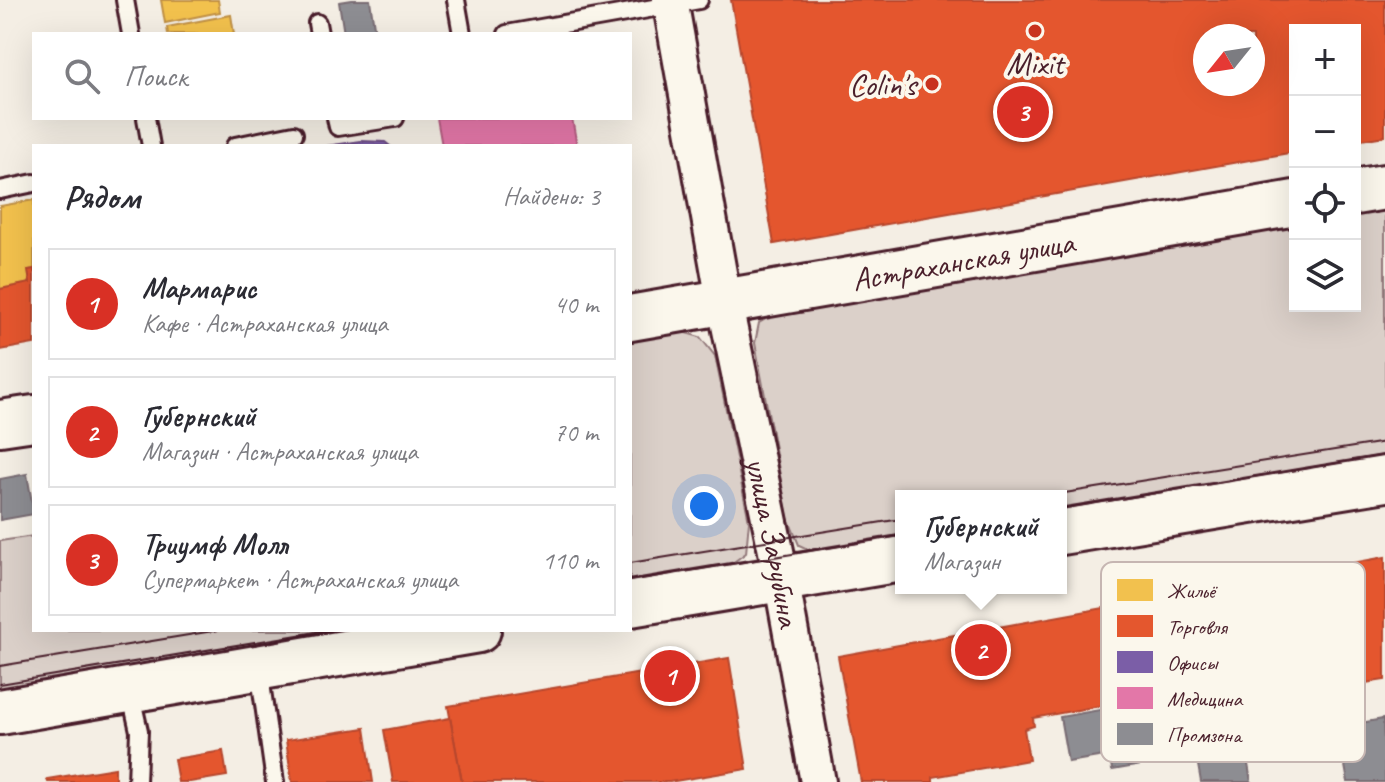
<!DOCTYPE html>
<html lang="ru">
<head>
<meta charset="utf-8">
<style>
  :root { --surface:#fff; --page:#f7f7f7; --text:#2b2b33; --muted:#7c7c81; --line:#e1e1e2; --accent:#d93025 }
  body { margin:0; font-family:Caveat,sans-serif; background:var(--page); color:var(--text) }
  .controls { position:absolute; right:24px; top:24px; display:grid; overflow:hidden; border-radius:0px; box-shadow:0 8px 32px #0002 }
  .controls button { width:72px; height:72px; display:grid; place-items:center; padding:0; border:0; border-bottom:2px solid var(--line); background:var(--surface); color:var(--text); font:40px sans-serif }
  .compass { position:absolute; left:1193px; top:24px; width:72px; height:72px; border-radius:50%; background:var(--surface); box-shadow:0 8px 32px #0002; rotate:240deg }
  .you { position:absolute; left:704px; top:506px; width:28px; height:28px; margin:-20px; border:6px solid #fff; border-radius:50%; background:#1a73e8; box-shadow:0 0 0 12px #1a73e833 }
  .badge { display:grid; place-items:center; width:52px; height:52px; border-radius:50%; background:var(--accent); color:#fff; font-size:26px; font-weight:700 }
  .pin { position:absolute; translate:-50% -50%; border:4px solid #fff; box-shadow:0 2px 8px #0006 }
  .popup { position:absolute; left:895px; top:490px; width:172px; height:104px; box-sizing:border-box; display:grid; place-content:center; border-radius:0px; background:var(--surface); filter:drop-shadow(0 2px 6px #0005); font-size:26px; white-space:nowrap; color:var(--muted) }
  .popup b { font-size:30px; color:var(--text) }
  .popup::after { content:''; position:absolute; left:50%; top:100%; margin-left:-16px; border:16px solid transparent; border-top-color:var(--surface) }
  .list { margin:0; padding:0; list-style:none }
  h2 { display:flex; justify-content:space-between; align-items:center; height:104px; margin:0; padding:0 32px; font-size:34px }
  h2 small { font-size:26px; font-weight:400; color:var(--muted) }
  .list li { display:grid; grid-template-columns:52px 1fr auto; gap:24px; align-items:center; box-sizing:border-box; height:112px; margin:0 16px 16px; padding:0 16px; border:2px solid var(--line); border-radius:0px }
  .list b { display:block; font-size:30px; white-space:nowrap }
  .list p { margin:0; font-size:26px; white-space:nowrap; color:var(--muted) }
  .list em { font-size:26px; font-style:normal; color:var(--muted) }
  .icon { flex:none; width:44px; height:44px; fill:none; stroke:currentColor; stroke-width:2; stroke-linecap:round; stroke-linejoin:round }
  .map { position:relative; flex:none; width:1385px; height:782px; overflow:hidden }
  .search { position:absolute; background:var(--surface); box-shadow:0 8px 32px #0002; left:32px; top:32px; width:600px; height:88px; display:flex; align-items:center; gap:20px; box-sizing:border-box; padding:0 28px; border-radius:0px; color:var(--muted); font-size:30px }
  .panel { position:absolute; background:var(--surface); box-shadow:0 8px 32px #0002; left:32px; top:144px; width:600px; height:488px; border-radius:0px }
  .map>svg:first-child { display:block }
</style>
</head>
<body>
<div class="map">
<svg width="1385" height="782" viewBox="0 0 1385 782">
  <rect width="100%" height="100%" fill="#f4eee4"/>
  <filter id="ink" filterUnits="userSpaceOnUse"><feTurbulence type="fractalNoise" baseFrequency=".0125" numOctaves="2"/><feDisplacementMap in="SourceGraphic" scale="16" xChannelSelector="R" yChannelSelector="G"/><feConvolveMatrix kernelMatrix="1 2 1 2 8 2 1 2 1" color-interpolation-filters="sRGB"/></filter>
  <g filter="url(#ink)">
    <g fill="#dbd0c9" stroke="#92787a" stroke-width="2">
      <polygon points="1385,207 1385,460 1061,513 1061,496 901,496 901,539 816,553 799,545 788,518 755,343 759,323 776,313 1295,223 1295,306 1355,306 1355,212"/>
      <polygon points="679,331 700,337 715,356 749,521 746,553 720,572 630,586 630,339"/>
      <polygon points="34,536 34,630 364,630 0,690 0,541"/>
    </g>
    <g fill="#f2c14e" stroke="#c09044" stroke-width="2">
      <polygon points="161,0 218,0 220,12 165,23"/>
      <polygon points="231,15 234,34 168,34 167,27"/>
      <polygon points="34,200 34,269 28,270 30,283 0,289 0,206"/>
    </g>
    <g fill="#e4572e" stroke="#b6462d" stroke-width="2" fill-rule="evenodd">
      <path d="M 731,0 L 1385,0 L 1385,136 L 1355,141 L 1355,30 L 1295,30 L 1295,152 L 774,244 ZM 1205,36 L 1253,36 L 1253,84 L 1205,84 Z"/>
      <polygon points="34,269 34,344 0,350 0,289 30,283 28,270"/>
      <polygon points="1385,557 1385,680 1352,685 1331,567"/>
      <polygon points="1331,567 1348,661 1033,718 1034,726 1024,729 1029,760 933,777 933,782 861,782 838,656"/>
      <polygon points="729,658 747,769 669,782 462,782 448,706"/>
      <polygon points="450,718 462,782 393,782 384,730"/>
      <polygon points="365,728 373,782 292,782 286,740"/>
      <polygon points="223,751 227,776 190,782 178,782 174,759"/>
      <polygon points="115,768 115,782 48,782 47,779"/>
    </g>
    <polygon fill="#7b5ea7" stroke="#6c4b82" stroke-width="2" points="361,141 385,142 390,146 326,146"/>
    <polygon fill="#e377a8" stroke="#b55d82" stroke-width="2" points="437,118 572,118 577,146 442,146"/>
    <g fill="#8d8d92" stroke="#796c73" stroke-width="2">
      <polygon points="352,0 370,0 375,34 344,34 339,2"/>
      <polygon points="27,474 34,514 0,520 0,479"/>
      <polygon points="1235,686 1251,782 1201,782 1191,725 1166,730 1171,760 1112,770 1110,755 1068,762 1060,717"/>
      <polygon points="1383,719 1385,782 1348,782 1338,727"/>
    </g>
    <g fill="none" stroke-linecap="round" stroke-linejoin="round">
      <g stroke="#4a1f2b" stroke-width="22">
        <g id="service">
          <polyline points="125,0 131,34"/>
          <polyline points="456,0 462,34"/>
          <polyline points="317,23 319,34"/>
          <polyline points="507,34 699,0"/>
          <polyline points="146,118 151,146"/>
          <polyline points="336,118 338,127 395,118"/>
          <polyline points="235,146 294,134"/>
          <polyline points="0,190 34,183"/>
          <polyline points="259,669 275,782"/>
          <polyline points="130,691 139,731 137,782"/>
        </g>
      </g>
      <g stroke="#4a1f2b" stroke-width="40">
        <g id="minor">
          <path id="s1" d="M 670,0 L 724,301 L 777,556 L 818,782"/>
        </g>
      </g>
      <g stroke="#4a1f2b" stroke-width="50">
        <g id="secondary">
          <polyline points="1355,192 1385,187"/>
          <path id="s2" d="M 630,318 L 1295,203"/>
          <polyline points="0,423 34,418"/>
          <polyline points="1061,532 1385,479"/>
          <polyline points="630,604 901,559"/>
          <polyline points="0,712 478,630"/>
        </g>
      </g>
      <use href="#service" stroke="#fbf7ec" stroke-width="16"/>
      <use href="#minor" stroke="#fbf7ec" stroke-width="34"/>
      <use href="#secondary" stroke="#fbf7ec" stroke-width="44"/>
      <g stroke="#4a1f2b" stroke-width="2">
        <polyline points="1046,496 1385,442"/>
        <polyline points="1061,509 1385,455"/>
        <polyline points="630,563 901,519"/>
        <polyline points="630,581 901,536"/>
        <polyline points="0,666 219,630"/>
        <polyline points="0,684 328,630"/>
      </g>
    </g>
  </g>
  <g fill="#c8321e" stroke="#fbf7ec" stroke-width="3">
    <circle cx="1035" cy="31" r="8"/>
    <circle cx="932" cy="84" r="8"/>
  </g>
  <g text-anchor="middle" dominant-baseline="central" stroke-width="8" stroke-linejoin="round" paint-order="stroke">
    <g font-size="32" fill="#4a1f2b" stroke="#fbf7ec">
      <text x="1035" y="63">Mixit</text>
      <text x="916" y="84" text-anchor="end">Colin's</text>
    </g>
    <g font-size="32" fill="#4a1f2b" stroke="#fbf7ec">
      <text stroke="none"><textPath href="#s2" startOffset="338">Астраханская улица</textPath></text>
      <text stroke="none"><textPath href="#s1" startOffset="552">улица Зарубина</textPath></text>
    </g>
  </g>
  <rect x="1101" y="562" width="264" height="200" rx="12" fill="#fbf7ec" stroke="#c6b6b2" stroke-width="2"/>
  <rect x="1117" y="579" width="36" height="22" fill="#f2c14e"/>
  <rect x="1117" y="615" width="36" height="22" fill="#e4572e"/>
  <rect x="1117" y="651" width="36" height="22" fill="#7b5ea7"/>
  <rect x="1117" y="687" width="36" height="22" fill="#e377a8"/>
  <rect x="1117" y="723" width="36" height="22" fill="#8d8d92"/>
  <g font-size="22" fill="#4a1f2b">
    <text x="1167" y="598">Жильё</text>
    <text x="1167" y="634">Торговля</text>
    <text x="1167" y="670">Офисы</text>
    <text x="1167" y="706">Медицина</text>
    <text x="1167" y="742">Промзона</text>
  </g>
</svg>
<div class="controls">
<button>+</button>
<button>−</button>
<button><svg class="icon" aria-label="locate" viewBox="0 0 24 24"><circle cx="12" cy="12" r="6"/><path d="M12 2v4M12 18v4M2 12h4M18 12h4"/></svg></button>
<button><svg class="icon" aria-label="layers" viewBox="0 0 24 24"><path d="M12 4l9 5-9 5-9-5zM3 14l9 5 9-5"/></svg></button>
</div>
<svg class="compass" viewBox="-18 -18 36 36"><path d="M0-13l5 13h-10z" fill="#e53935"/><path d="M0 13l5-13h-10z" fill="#7c7c81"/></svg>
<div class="you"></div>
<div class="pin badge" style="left:670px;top:676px">1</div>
<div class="pin badge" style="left:981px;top:650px">2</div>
<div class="popup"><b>Губернский</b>Магазин</div>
<div class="pin badge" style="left:1023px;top:112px">3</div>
<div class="search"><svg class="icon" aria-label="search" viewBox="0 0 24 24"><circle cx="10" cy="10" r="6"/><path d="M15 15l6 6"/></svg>Поиск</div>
<section class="panel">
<h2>Рядом<small>Найдено: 3</small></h2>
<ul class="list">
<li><span class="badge">1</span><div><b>Мармарис</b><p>Кафе · Астраханская улица</p></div><em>40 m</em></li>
<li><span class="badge">2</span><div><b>Губернский</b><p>Магазин · Астраханская улица</p></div><em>70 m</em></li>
<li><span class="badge">3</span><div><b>Триумф Молл</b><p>Супермаркет · Астраханская улица</p></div><em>110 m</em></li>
</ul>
</section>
</div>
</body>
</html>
